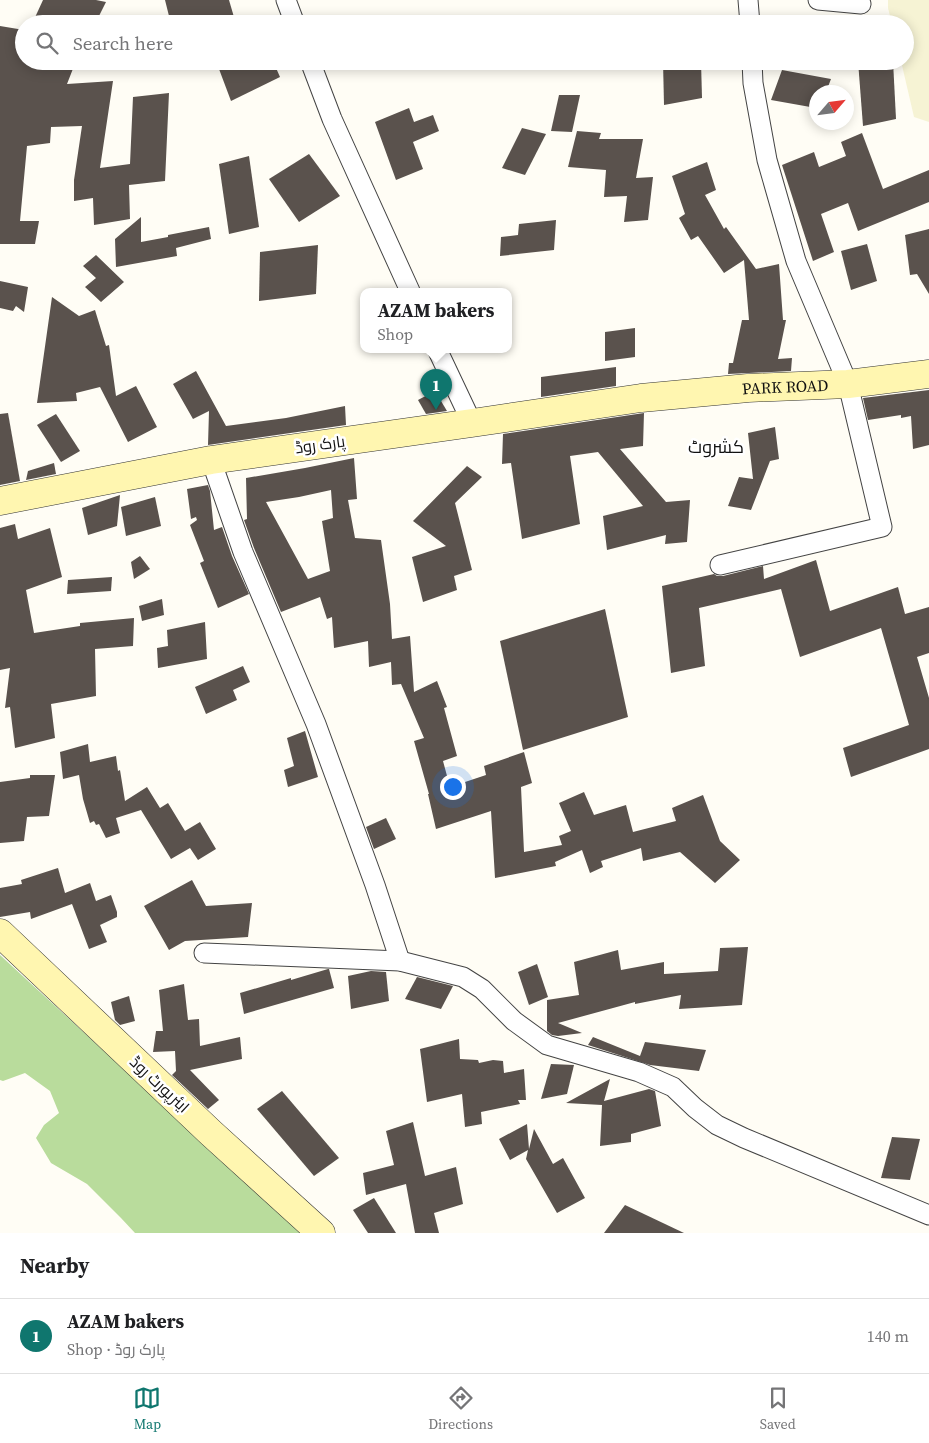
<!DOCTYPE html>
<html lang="en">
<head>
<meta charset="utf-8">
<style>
  :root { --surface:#fff; --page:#f6f6f6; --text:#202124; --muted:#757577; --line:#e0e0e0; --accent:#0f766e }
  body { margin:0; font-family:"Source Serif 4",Cairo,serif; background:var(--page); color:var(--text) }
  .compass { position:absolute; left:809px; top:85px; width:45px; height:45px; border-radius:50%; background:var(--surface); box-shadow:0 2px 12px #0003; rotate:62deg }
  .you { position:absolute; left:452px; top:786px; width:18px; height:18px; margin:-12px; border:4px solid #fff; border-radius:50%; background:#1a73e8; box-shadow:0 0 0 8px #1a73e833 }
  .badge { display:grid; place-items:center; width:32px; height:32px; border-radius:50%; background:var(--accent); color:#fff; font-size:16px; font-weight:700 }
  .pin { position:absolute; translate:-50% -41px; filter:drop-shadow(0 1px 2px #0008) }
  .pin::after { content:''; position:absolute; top:26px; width:18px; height:15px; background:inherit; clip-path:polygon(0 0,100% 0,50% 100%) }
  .popup { position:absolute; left:360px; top:288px; width:152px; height:65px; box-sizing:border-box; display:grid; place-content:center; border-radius:10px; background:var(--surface); filter:drop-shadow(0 1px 4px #0005); font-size:16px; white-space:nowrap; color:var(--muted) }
  .popup b { font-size:19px; color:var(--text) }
  .popup::after { content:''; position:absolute; left:50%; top:100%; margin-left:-10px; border:10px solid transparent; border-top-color:var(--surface) }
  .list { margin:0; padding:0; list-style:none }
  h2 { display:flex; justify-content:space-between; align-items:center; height:65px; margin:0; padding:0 20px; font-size:21px }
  h2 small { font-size:16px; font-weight:400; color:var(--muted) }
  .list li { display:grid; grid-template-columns:32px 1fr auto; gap:15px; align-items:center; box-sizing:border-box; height:75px; padding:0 20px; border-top:1px solid var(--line) }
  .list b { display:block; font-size:19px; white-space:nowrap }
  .list p { margin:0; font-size:16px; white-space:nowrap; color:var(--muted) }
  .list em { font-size:16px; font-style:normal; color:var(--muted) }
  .icon { flex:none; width:28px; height:28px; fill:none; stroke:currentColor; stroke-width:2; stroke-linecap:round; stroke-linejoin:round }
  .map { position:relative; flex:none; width:929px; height:1233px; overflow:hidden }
  .search { position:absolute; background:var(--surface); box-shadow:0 2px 12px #0003; left:15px; right:15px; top:15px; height:55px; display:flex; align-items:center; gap:12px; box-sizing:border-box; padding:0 18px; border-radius:28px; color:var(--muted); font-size:19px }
  .sheet { height:140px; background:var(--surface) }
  nav { display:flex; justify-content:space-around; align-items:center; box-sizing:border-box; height:70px; border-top:1px solid var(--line); background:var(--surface); font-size:14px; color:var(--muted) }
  nav a { display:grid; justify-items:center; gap:2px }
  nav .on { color:var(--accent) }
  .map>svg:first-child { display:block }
</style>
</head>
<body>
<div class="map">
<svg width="929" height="1233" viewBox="0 0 929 1233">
  <rect width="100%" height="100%" fill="#fffdf5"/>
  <polygon fill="#f6f3d4" points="888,0 929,0 929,122 914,117 901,61 905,61 905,24 892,24 888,8"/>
  <polygon fill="#b9dc9c" points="0,955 301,1233 135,1233 121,1218 87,1184 51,1163 36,1138 44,1125 59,1113 50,1091 25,1073 3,1081 0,1080"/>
  <g fill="#5a524d" fill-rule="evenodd">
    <polygon points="43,0 96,0 106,2 95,24 32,24"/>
    <polygon points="165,0 229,0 236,24 171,24"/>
    <polygon points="0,26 24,30 24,61 76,61 67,84 113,81 100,168 130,164 133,97 169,93 165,181 129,185 130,219 94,225 93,198 74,201 74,180 82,126 51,127 50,143 27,146 20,221 39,221 35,244 0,244"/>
    <polygon points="216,61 273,61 280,77 231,101"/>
    <polygon points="663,61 701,61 702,98 664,105"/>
    <polygon points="858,61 893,61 896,119 863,126"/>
    <polygon points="782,70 831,79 826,92 816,92 816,108 771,100"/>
    <polygon points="559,95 580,95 572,132 551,131"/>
    <polygon points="409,108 414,122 433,115 439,131 413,142 423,169 396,180 375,122"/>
    <polygon points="522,128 546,134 525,175 502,168"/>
    <polygon points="577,131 601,133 599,139 643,139 636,178 653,177 648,220 624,222 627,196 604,197 606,170 568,167"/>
    <polygon points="862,133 883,189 929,170 929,202 858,231 848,203 821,214 834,252 813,261 782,165 814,152 819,167 846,156 841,142"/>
    <polygon points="309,154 340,196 299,222 269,179"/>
    <polygon points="249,156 259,227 229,234 219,164"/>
    <polygon points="707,162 716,190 705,195 724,229 726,227 756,269 779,264 783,320 786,320 778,359 792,358 791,371 728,374 729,363 733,363 742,320 749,320 744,260 724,273 698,236 691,240 679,218 685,214 672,176"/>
    <polygon points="141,217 141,242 168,237 168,235 209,227 211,239 176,248 177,256 116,267 115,239"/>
    <polygon points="556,220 554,250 500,256 501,237 518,235 519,224"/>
    <polygon points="929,229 929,294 917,274 910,275 905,235"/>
    <polygon points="867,244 877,281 851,290 841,251"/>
    <polygon points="318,245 316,294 259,301 260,252"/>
    <polygon points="96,255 124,282 101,302 85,287 96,278 83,266"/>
    <polygon points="0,281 28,287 24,312 16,306 13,311 0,308"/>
    <polygon points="52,297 79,316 95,310 106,346 109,345 116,396 136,386 157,427 128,442 100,387 76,393 77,401 37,403"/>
    <polygon points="635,328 635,357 605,361 605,332"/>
    <polygon points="616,367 616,386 541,397 541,377"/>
    <polygon points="196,371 226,426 286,418 345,406 346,425 208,445 209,411 193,419 173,384"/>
    <polygon points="929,390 929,445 913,449 911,416 901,418 901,415 868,420 863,398"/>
    <polygon points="435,391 447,411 426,414 418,400"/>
    <polygon points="8,413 20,481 0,485 0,414"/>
    <polygon points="644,413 643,446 620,449 666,502 690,500 687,542 665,544 666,535 607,550 603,516 643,506 598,452 570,456 580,524 522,539 511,463 502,464 503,434"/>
    <polygon points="56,414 80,451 61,462 37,425"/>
    <polygon points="775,427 779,459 770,461 751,510 728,506 739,477 753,479 748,433"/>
    <path d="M 354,458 L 357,499 L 348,500 L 355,538 L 381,540 L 390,604 L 392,639 L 410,636 L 414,692 L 437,681 L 447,707 L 444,708 L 457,756 L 443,761 L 450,787 L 486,775 L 484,766 L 524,752 L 532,783 L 521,787 L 524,852 L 562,845 L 559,836 L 571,831 L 559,803 L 584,792 L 594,815 L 626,805 L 633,832 L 676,821 L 672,808 L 703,795 L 720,841 L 740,860 L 715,883 L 680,852 L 643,861 L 641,848 L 601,861 L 603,867 L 590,873 L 582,850 L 555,862 L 556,866 L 495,878 L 491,811 L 436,829 L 428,794 L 429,794 L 414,741 L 424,738 L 401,684 L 392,685 L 391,662 L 369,667 L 368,641 L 334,648 L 332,617 L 327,619 L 320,597 L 281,612 L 254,548 L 244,520 L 247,519 L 246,478 L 305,468 ZM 331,490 L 333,518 L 322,521 L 330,571 L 308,579 L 266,502 L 299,497 Z"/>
    <polygon points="54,463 56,474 26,480 28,471"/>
    <polygon points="467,466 482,477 455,503 472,570 454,576 457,590 423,602 412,557 446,546 413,521"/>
    <polygon points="208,485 210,491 214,530 222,527 232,556 249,594 218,608 200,563 204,561 190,525 197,520 196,517 191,519 187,489"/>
    <polygon points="120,495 117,526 88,535 82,508"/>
    <polygon points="155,497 161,526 126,536 121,507"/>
    <polygon points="15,524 18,539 50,528 62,577 26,590 34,633 80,626 80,623 134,618 133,646 95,649 96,696 51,704 55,738 15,748 10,707 5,708 10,668 0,670 0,528"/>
    <polygon points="140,556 150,569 134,579 131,562"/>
    <polygon points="816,560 830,611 898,587 905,614 929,607 929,653 917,657 929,698 929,749 851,777 843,748 909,725 881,628 800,657 781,589 699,608 705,666 671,673 662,586 714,574 717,576 723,576 763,566 764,579"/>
    <polygon points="112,577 111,591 67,594 68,580"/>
    <polygon points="162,599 164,615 142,621 139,606"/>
    <polygon points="605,609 628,717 523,750 500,641"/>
    <polygon points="205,622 207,659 158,668 157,648 168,646 167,630"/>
    <polygon points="243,666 250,682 233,690 237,700 206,714 195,687"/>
    <polygon points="305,731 318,777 288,787 284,770 294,766 287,738"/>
    <polygon points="88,744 90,762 116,756 118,771 120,770 125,801 147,787 160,808 168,803 185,831 200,822 216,849 198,860 190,848 171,859 141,810 116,818 120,833 106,838 99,824 96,825 94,821 90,823 83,799 79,775 63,779 60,752"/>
    <polygon points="30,775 55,775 49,816 27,817 24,841 0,843 0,782 30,778"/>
    <polygon points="386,818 396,839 374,849 366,827"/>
    <polygon points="58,868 65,893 90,883 96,901 111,895 117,912 117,917 100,925 107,942 89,949 72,904 31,919 30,912 0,917 0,888 22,884 21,880"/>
    <polygon points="192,880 206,906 252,903 248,937 185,941 169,950 144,906"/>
    <polygon points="748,947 742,1005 679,1009 681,995 635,1004 635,1002 558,1023 582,1033 558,1036 552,1035 547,1031 547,1000 579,995 574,962 618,950 621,970 664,962 664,974 718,971 720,948"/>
    <polygon points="537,964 548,997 529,1005 518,972"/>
    <polygon points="328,969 329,969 334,988 244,1014 240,993 291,978 291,980"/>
    <polygon points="371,971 386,972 389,1001 351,1009 348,976"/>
    <polygon points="417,977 453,986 441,1009 405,999"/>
    <polygon points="184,984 188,1020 199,1019 200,1046 240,1037 242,1059 190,1070 219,1100 208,1109 172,1075 176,1071 175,1051 153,1052 156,1031 163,1031 159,990"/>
    <polygon points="129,996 135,1021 120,1025 115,1020 111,1002"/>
    <polygon points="593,1037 640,1056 645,1042 706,1050 699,1071 650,1065 588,1045"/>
    <polygon points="459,1039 460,1059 478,1060 479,1063 493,1060 503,1061 504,1073 524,1069 526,1100 518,1100 520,1104 481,1112 482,1124 465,1127 462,1094 427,1102 420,1049"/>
    <polygon points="551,1064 574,1065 567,1094 541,1099"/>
    <polygon points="610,1079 604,1101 649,1089 655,1091 661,1126 631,1134 631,1142 600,1146 602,1105 566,1103"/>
    <polygon points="282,1091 339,1158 314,1176 257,1109"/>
    <polygon points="413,1122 425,1176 456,1167 463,1204 434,1213 439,1233 415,1233 406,1184 366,1195 363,1173 394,1165 386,1131"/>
    <polygon points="527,1124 529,1149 534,1129 553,1164 563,1158 585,1198 557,1213 526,1159 528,1150 510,1160 499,1139"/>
    <polygon points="892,1137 920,1139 910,1180 881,1178"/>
    <polygon points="374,1198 396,1233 368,1233 353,1210"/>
    <polygon points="625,1205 684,1233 604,1233"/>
  </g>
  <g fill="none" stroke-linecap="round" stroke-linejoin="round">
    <g stroke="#444" stroke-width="21">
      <g id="street">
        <polyline points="286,0 295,24"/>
        <polyline points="748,0 750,24"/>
        <polyline points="818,0 861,4"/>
        <polyline points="310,61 332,119 410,291"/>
        <polyline points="437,349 472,423"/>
        <polyline points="211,460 243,552 316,724 375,885 400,961"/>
        <polyline points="720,565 882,527 848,384 796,261 767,160 753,83 752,61"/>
        <polyline points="204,953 400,961 463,977 482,989 514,1021 547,1045 639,1072 673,1087 695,1108 717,1125 744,1138 929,1215"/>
      </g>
    </g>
    <g stroke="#333" stroke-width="29">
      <g id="secondary">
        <path id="s1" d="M 0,501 L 211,460 L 472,423 L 641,398 L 748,388 L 848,384 L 929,374"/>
        <polyline points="0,933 211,1133 321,1233"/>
      </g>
    </g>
    <use href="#street" stroke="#fff" stroke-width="19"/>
    <use href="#secondary" stroke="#fff6b0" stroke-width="28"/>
  </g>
  <g text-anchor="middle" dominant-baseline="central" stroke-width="5" stroke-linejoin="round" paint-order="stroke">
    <g font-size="16" fill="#111" stroke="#fff">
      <text stroke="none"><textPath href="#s1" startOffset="794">PARK ROAD</textPath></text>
      <text transform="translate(320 444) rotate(-8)">پارک روڈ</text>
      <text transform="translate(160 1084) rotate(43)">ایئرپورٹ روڈ</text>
    </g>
    <g font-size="18" fill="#111" stroke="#fff">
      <text x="716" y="446">کشروٹ</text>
    </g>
  </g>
</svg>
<svg class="compass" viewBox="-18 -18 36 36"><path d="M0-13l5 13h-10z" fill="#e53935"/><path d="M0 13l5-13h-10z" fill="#757577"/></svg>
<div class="you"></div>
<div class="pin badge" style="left:436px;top:410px">1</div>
<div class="popup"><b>AZAM bakers</b>Shop</div>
<div class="search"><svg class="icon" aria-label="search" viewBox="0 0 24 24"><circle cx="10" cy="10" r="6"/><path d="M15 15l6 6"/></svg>Search here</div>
</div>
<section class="sheet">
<h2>Nearby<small></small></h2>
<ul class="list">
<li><span class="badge">1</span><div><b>AZAM bakers</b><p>Shop · پارک روڈ</p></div><em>140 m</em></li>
</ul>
</section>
<nav>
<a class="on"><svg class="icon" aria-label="map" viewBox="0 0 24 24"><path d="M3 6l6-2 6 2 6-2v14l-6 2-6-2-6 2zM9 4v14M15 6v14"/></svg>Map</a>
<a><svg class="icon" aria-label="directions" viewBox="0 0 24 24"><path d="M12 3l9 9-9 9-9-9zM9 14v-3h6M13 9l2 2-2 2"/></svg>Directions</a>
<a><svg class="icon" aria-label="saved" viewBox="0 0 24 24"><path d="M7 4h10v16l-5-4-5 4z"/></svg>Saved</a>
</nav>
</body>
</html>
